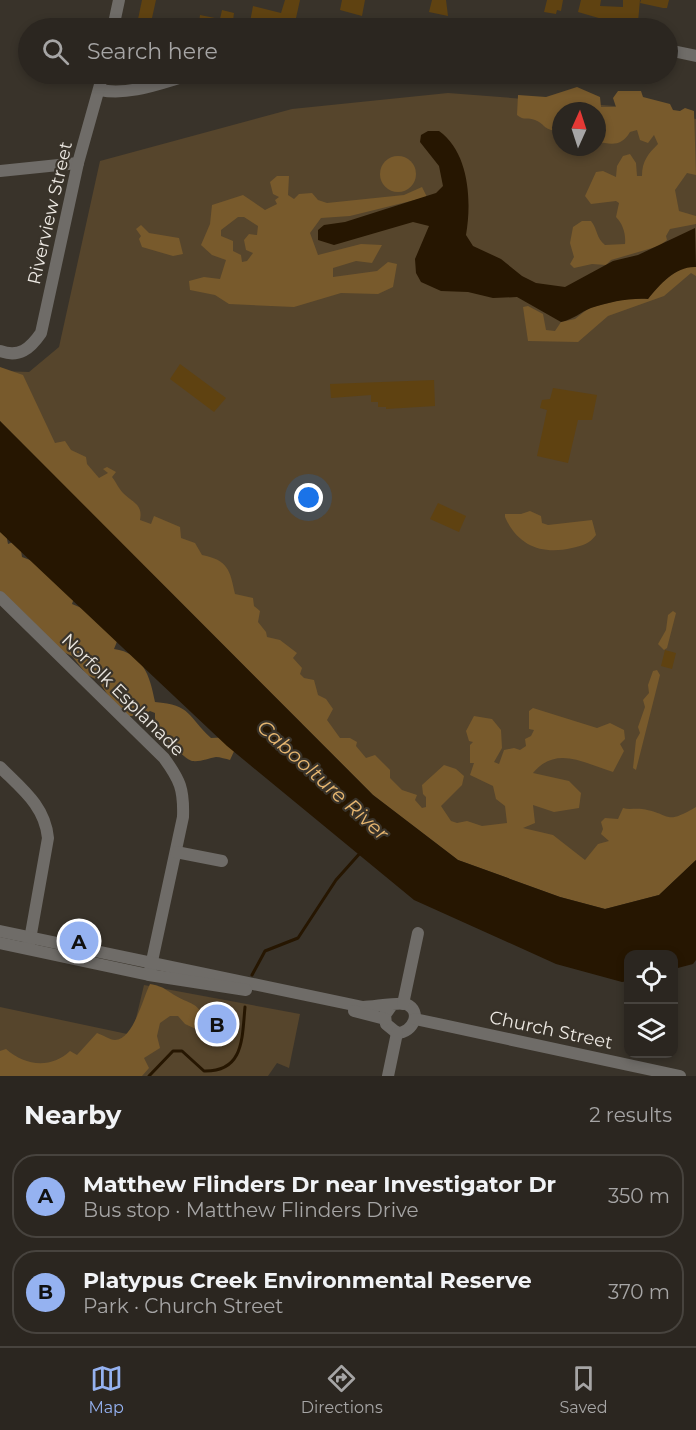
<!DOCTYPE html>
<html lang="en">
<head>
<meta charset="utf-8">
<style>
  :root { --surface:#2b2620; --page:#332e29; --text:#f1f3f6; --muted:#a6a5a5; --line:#47433e; --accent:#95b2f1 }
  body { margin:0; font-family:Montserrat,sans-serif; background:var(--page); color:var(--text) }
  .controls { position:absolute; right:18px; bottom:18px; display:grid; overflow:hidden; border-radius:12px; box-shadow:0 3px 9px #0003 }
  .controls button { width:54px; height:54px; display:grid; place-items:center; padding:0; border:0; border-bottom:2px solid var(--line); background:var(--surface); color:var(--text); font:30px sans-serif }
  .compass { position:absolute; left:552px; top:102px; width:54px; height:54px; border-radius:50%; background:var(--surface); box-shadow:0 3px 9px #0003; rotate:3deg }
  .you { position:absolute; left:309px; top:498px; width:21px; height:21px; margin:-15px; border:4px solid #fff; border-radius:50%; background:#1a73e8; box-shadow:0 0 0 9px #1a73e833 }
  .badge { display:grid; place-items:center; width:39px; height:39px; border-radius:50%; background:var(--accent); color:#111; font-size:20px; font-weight:700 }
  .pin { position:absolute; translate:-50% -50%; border:3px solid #fff; box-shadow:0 2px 6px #0006 }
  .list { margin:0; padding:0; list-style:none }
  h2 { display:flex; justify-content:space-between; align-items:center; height:78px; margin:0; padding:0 24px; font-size:26px }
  h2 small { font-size:20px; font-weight:400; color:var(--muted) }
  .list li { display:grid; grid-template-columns:39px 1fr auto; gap:18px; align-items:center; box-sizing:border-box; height:84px; margin:0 12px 12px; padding:0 12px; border:2px solid var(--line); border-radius:24px }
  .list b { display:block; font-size:22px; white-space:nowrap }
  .list p { margin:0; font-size:20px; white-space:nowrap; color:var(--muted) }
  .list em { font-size:20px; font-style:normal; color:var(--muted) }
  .icon { flex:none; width:33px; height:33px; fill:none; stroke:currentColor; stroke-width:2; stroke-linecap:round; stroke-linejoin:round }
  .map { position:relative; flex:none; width:696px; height:1076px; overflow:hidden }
  .search { position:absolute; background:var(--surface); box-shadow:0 3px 9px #0003; left:18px; right:18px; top:18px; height:66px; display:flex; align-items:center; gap:15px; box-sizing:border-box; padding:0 21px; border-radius:33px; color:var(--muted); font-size:22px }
  .sheet { height:270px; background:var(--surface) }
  nav { display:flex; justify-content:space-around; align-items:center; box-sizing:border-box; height:84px; border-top:2px solid var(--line); background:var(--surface); font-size:16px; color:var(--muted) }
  nav a { display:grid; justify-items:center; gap:3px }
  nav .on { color:var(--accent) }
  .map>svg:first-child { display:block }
</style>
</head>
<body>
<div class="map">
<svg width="696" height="1076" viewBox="0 0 696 1076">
  <rect width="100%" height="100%" fill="#39332a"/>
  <g fill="#56452c" fill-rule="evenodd">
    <path d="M 448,93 L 640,108 L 696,119 L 696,860 L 659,895 L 458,860 L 134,557 L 0,421 L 0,371 L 29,372 L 59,347 L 100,161 L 292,109 ZM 561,111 L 597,111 L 597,147 L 561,147 Z"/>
    <polygon points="144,985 300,1014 289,1068 277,1063 268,1076 0,1076 0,1007 132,1035"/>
  </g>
  <g fill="#785a2c" fill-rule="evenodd">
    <path d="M 577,87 L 600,97 L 601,107 L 616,107 L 613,98 L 618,91 L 641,91 L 643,97 L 670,104 L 673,110 L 680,111 L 685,108 L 694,111 L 696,175 L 687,173 L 675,190 L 679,211 L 696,216 L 696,224 L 670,229 L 666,236 L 667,240 L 659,246 L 611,260 L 606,265 L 592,264 L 574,268 L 570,264 L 574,257 L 570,243 L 573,227 L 582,221 L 591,221 C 598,230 596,238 605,245 L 625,244 C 626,234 623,224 616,217 L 619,203 L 616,201 L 591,204 L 585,196 L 596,172 L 603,171 L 616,177 L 617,166 L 623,156 L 630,154 L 636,163 L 637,176 L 642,176 C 642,161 648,154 658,144 L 654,135 L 648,143 L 640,140 L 637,130 L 630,132 C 621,147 612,144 597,142 L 597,111 L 561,111 L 561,132 C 541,129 548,126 535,120 C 528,117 524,121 517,115 L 518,95 L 546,97 Z"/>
    <circle cx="398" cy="174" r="18"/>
    <path d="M 277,176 L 289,176 L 288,195 L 294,199 L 299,194 L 312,193 L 318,200 L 327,203 L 404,195 L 422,187 L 427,197 L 350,216 L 321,218 L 310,233 L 318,255 L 361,244 L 382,245 L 372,263 L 356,261 L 333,268 L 333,277 L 377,271 L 388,262 L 397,264 L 393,287 L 378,294 L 341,293 L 294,307 L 229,304 L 215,295 L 190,290 L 189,281 L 204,277 L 220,279 L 226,260 L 212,255 L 201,245 L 210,224 L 212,205 L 243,195 L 265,210 L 277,204 L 275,200 L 279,197 L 273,194 L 270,182 ZM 244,217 L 258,226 L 257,235 L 249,234 L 244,240 L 246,250 L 253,253 L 247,261 L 242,262 L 241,255 L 233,251 L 233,241 L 221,236 L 221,230 L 238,217 Z"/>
    <polygon points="141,225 149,233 179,238 183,254 173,256 142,247 139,239 141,236 136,229"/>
    <polygon points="683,266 696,267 696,276 691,273 664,296 608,316 578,342 528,341 523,307 528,306 543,314 546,330 555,331 561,322 575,319 589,308 628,298 648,299 660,284"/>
    <path d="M 0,367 L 23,375 L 55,443 L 65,441 L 71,450 L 86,457 L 87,464 L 99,478 L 108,473 L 103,469 L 107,467 L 116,472 L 112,477 C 116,482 119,489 123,493 C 133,503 143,504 140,520 L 151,524 L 154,516 L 180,527 L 181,538 L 195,543 L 202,555 C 228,560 230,570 235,594 L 253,598 L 254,606 L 260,611 L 258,622 L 266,632 L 267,637 L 280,640 L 297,653 L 293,658 L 302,668 L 300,674 L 304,678 L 314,680 L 318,695 L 326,699 L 333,709 L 327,720 L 340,738 L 350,738 L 357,742 L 356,746 L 366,758 L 375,755 L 390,770 L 390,778 L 402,790 L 417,795 L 415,800 L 422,808 L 426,807 L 426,797 L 423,794 L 422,785 L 444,765 L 456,769 L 464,776 L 462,785 L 441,806 L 451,821 L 457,823 L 467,821 L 482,826 L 507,823 L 505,806 L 496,799 L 493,786 L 470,775 L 474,763 L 470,763 L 470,745 L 473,742 L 469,741 L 466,731 L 474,716 L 492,719 L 501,730 L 502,748 L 494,762 L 499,764 L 504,750 L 514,748 L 520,750 L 526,746 L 525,739 L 531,736 L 534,730 L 529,729 L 529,711 L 533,708 L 597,728 L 610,723 L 624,730 L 625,739 L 620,744 L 624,751 L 613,772 C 584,763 556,745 533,773 L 569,781 L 581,793 L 579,808 L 554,812 L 533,805 L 535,823 L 523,828 L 553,835 L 585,860 L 598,844 L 609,841 L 601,834 L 603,829 L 601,822 L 605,818 L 618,819 L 623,808 C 629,810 635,808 642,809 C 673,814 663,826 696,807 L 696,860 L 659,895 L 605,909 L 560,897 L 458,860 L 373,795 L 0,421 Z"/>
    <path d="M 530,511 L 541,516 L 542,523 L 548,525 L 592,520 L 596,535 C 589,544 584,545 572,548 C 542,555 518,546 505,517 L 505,514 L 521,514 Z"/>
    <path d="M 0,532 L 6,534 L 8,544 L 13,542 L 21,550 L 22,557 L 38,563 L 76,592 L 72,604 L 84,609 L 118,639 L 114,649 C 143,653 150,676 155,702 C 192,705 187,716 211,738 L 231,737 L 236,747 L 230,760 C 226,759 220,757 216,757 C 209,758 201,762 192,761 C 184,759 161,734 155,726 L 155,713 L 150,711 L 141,716 L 127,716 L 115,706 L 98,680 L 87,675 L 72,656 L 59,650 L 0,602 Z"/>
    <polygon points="673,611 676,613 667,648 664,650 658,644 666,630 668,615"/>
    <polygon points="657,670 660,675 636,770 633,768 636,740 640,733 638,727 645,707 643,700 649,693 648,685 653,671"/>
    <path d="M 150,984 C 165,987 164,989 176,996 C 189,1004 199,1002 204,1020 L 198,1030 L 185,1024 L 178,1016 L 170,1016 L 160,1023 L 157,1036 L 160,1048 L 144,1058 L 149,1068 L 142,1076 L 0,1076 L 0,1051 L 6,1049 C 25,1066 51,1069 70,1051 L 77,1055 L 97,1033 C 103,1035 110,1040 115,1040 C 133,1040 143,998 150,984 Z"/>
  </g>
  <g fill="#261601">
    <path d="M 428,131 L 439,131 C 469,152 472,201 466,235 L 473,246 L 501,259 L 522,276 L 536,283 L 565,287 L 613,261 L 638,255 L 695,228 L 696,267 C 676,266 660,284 648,299 C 628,298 610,302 591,308 C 580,312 575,319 561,322 L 517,297 L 493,298 L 468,292 L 441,291 L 421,282 L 416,273 L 415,259 L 429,226 L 413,222 L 334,245 L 318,240 L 318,230 L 324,225 L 345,222 L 436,193 L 443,186 L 439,166 L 420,142 L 421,135 Z"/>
    <polygon points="0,421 373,795 458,860 560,897 605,909 659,895 696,860 696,960 693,964 674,969 674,954 628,954 628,981 622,982 556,964 414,900 227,746 0,532"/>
  </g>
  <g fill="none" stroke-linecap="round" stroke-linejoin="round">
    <g stroke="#261601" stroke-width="3">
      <polyline points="252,975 265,951 298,938 336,880 361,852"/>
      <path d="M 149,1076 L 173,1051 L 182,1051 L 204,1071 C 244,1072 242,1038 245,1007"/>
    </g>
  </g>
  <g fill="#5f4211">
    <polygon points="142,0 156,0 150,27 137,24"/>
    <polygon points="285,0 300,0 294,27 271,21 269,28 265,28 250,22 253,6 281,13"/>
    <polygon points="342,0 365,0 362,16 340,10"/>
    <polygon points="432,0 446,0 448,16 429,12"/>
    <polygon points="547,0 563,0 561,11 557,10 556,14 544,12"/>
    <polygon points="581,0 601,0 600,6 623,7 623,0 640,0 638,22 602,19 578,12"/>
    <polygon points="641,0 669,0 667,8 663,8 640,3"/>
    <polygon points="222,10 234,13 233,21 251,25 251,28 187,28 189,19 199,22 200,15 220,19"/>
    <polygon points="180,364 226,398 214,412 170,379"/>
    <polygon points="434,380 435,406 386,409 386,407 378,407 378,402 371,402 371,395 331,398 330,384"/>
    <polygon points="553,388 597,395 592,420 578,420 568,463 537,456 547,410 540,408 542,400 550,399"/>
    <polygon points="438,503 466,516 459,532 430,519"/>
    <polygon points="665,650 676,653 672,669 661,666"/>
  </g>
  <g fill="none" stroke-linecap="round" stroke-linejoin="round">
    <g stroke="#6f6c68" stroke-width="12">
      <polyline points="113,28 119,0"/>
      <polyline points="668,50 696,56"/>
      <path d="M 100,90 C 131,96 163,82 193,74"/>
      <polyline points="0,171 78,163"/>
      <path d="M 0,351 C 19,358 30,349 41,333 L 78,163 L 103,74"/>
      <path d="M 0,597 L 164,758 C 180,780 184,789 183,817 L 149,975"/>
      <path d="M 0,767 C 22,789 45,806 48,838 L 29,945"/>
      <polyline points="176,852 222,861"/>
      <path d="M 0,931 L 363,1007 C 372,1007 398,1002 406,1004 C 423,1011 413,1033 397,1033 L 386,1024 L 385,1015 L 392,1005"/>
      <polyline points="0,943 149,975 246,990"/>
      <polyline points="403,1004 418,933"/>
      <polyline points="354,1011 385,1019"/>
      <polyline points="415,1019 680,1076"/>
      <polyline points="388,1076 397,1033"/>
    </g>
  </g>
  <g text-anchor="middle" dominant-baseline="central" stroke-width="4.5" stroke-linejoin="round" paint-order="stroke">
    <g font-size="18" fill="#ece8e2" stroke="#39332a">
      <text transform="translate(50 213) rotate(-77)">Riverview Street</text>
      <text transform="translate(123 695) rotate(45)">Norfolk Esplanade</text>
      <text transform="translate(551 1030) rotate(12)">Church Street</text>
    </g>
    <g font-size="20" font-style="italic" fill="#e6b670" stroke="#39332a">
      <text transform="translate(323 780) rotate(42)">Caboolture River</text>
    </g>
  </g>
</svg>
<div class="controls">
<button><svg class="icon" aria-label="locate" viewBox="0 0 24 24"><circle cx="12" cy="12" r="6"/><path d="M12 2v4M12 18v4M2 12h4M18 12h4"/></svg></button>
<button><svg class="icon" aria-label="layers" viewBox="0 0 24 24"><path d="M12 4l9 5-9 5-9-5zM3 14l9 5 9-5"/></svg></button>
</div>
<svg class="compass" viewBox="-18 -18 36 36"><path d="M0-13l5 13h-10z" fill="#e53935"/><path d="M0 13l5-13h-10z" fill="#a6a5a5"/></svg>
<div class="you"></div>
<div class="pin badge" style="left:79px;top:941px">A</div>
<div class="pin badge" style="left:217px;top:1024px">B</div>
<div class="search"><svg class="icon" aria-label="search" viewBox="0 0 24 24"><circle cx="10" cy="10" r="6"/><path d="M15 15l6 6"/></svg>Search here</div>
</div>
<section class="sheet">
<h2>Nearby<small>2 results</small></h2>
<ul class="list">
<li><span class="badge">A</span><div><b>Matthew Flinders Dr near Investigator Dr</b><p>Bus stop · Matthew Flinders Drive</p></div><em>350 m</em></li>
<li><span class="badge">B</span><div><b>Platypus Creek Environmental Reserve</b><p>Park · Church Street</p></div><em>370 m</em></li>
</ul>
</section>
<nav>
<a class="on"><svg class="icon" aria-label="map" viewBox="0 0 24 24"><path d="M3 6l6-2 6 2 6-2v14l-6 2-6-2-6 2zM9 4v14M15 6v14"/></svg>Map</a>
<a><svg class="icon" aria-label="directions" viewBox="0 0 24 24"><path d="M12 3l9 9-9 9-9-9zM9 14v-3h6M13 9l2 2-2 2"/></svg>Directions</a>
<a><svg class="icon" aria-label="saved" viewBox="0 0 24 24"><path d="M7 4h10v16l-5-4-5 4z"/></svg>Saved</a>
</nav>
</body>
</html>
